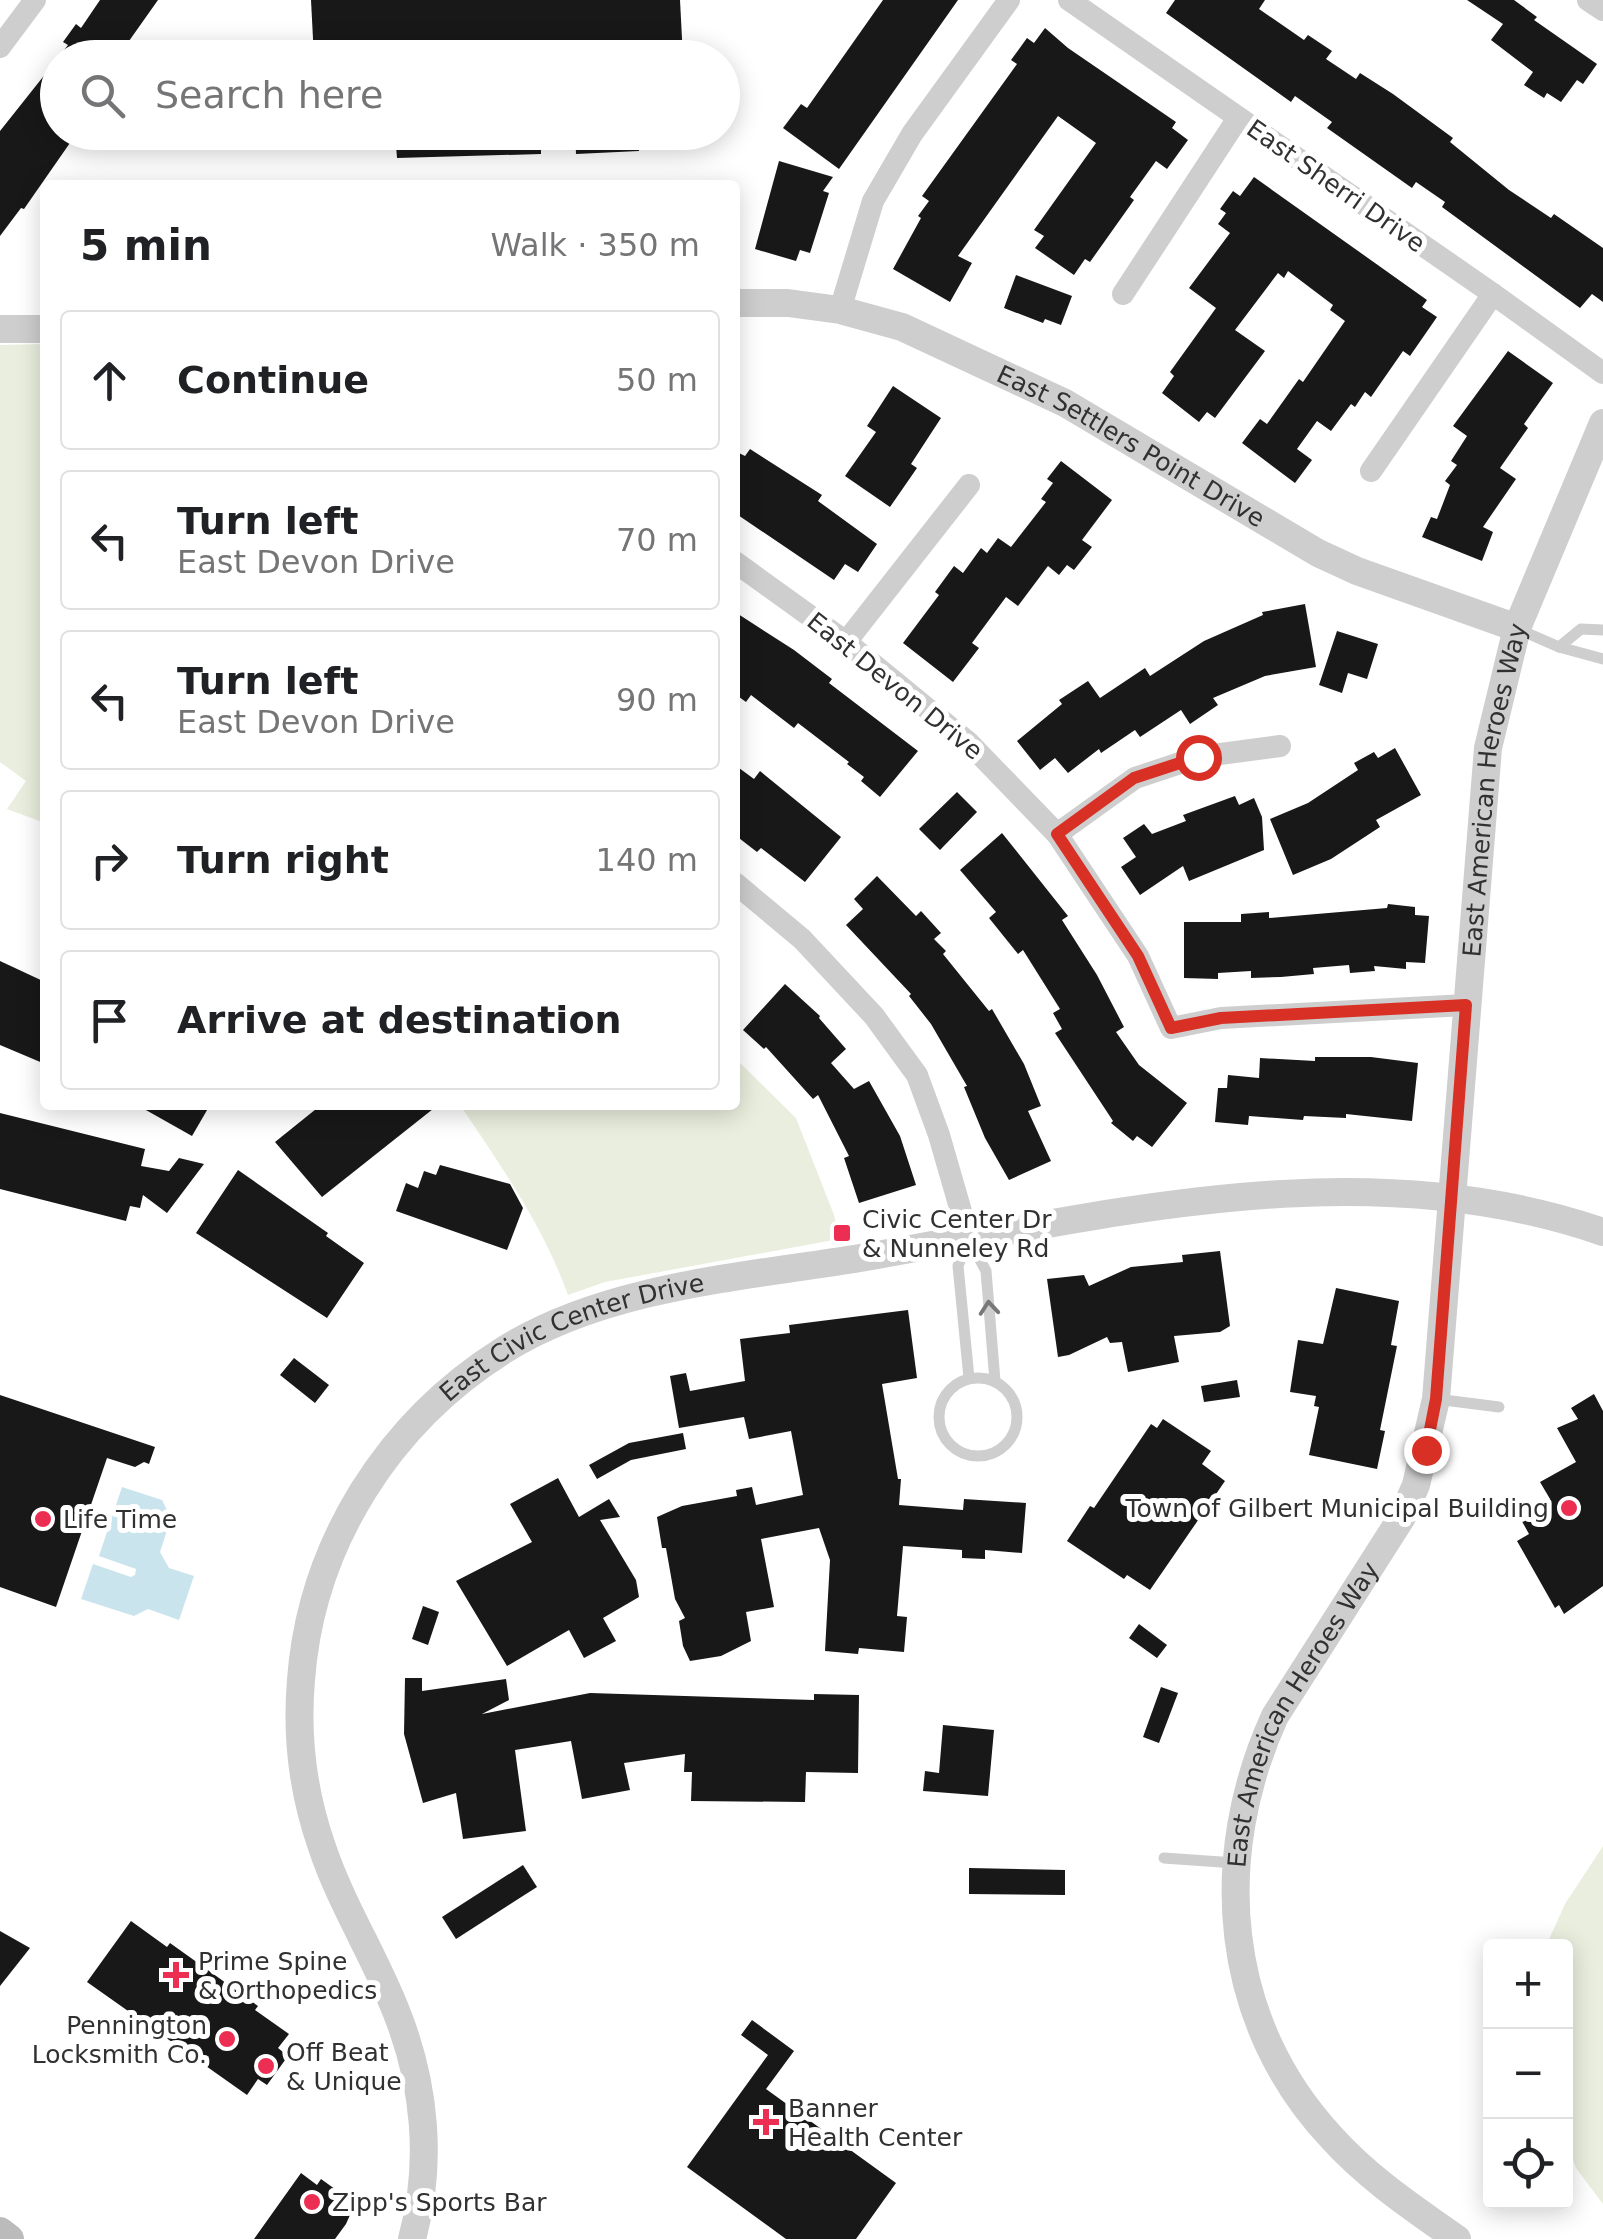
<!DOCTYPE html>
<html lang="en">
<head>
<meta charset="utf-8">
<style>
  :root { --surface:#fff; --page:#f2f2f2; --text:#202124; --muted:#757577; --line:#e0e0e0 }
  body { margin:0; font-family:"DejaVu Sans",sans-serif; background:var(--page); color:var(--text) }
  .controls { position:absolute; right:30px; bottom:30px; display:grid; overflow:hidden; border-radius:10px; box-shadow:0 5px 25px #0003 }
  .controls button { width:90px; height:90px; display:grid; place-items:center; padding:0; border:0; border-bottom:2px solid var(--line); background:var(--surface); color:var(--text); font:50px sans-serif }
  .stop { position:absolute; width:30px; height:30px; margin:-22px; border:8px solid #d93025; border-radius:50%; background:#fff }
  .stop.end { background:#d93025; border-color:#fff; box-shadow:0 2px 10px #0008 }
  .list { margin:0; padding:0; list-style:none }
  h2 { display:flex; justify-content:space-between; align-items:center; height:130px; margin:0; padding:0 40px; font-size:42px }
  h2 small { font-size:32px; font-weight:400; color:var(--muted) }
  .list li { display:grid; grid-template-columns:65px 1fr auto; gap:30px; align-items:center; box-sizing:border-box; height:140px; margin:0 20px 20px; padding:0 20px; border:2px solid var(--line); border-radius:10px }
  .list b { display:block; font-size:38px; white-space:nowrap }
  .list p { margin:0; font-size:32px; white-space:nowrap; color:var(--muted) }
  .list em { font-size:32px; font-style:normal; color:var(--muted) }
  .icon { flex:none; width:55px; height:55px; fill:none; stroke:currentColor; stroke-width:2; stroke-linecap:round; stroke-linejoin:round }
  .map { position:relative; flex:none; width:1603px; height:2239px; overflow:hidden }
  .search { position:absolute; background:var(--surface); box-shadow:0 5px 25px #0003; left:40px; top:40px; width:700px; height:110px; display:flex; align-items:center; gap:25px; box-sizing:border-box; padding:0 35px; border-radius:55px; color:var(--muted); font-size:38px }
  .panel { position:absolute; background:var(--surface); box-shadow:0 5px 25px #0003; left:40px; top:180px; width:700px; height:930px; border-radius:10px }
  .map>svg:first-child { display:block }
</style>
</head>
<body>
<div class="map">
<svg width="1603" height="2239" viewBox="0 0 1603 2239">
  <rect width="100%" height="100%" fill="#fff"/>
  <g fill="#e9eede">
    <polygon points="45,344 45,823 7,809 26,781 0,762 0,345"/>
    <path d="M 735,1058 L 796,1118 L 834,1215 L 839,1239 L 605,1282 L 568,1295 C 543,1225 501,1166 460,1105 L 735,1105 Z"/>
    <polygon points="1603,1846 1603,2204 1576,2168 1566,2140 1566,1946 1546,1946 1565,1904"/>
  </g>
  <polygon fill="#cae4ee" points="122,1487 162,1500 171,1518 160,1552 169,1568 194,1576 179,1620 148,1609 134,1616 81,1599 93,1564 131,1577 135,1575 136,1569 99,1556"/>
  <g fill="#181818">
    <polygon points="100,0 158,0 117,58 58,58 68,45 63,42 76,24 81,28"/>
    <polygon points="311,0 680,0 683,58 314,58"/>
    <polygon points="883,0 958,0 839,169 783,128 801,104 807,108"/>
    <polygon points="1175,0 1265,0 1259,9 1304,40 1308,35 1332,51 1326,59 1356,79 1360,73 1393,94 1453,138 1450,142 1509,190 1551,218 1554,214 1603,248 1603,302 1592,294 1580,308 1442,207 1445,202 1416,182 1412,188 1327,128 1332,122 1295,96 1291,102 1166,13"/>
    <polygon points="1467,0 1514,0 1537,17 1534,20 1597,64 1583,84 1577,80 1561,102 1547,93 1544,98 1524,85 1533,72 1491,40 1503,24"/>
    <polygon points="1045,28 1068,48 1176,122 1172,128 1188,140 1167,169 1156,161 1130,197 1134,200 1090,262 1085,259 1074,275 1035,248 1044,236 1034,230 1096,143 1058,116 958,256 972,263 950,302 893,269 921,218 918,216 929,201 922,196 1017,64 1011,60 1027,38 1034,43"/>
    <polygon points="58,58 58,132 72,140 24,209 21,208 0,236 0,131"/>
    <polygon points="395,132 541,132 541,154 397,158"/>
    <polygon points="575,132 638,132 639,151 576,154"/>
    <polygon points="779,161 833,177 823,191 829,193 810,253 800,250 796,261 755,249"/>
    <polygon points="1254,177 1427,300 1422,307 1437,317 1410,356 1403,351 1371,397 1365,392 1355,407 1351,404 1331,431 1317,421 1297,449 1312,460 1295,483 1242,443 1260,419 1267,424 1299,379 1303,382 1345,321 1330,310 1333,305 1288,271 1284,278 1278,273 1235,330 1265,351 1215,418 1207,412 1199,422 1162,393 1174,376 1170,372 1216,308 1189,288 1230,233 1218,224 1226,213 1220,209 1233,191 1240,196"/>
    <polygon points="1016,275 1072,296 1061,325 1045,319 1043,323 1004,308"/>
    <polygon points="1508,351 1553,383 1524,424 1528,428 1500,468 1516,479 1483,527 1493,532 1482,561 1422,537 1431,517 1437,519 1450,485 1445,481 1457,465 1451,461 1467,436 1453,426"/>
    <polygon points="893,386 941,418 911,464 917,468 890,507 845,476 876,432 867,426"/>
    <polygon points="750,449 822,495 818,501 877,544 858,572 845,564 834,580 735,513 735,451 745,456"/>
    <polygon points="1061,461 1112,500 1082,540 1092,547 1074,570 1067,565 1059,575 1048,566 1018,606 1006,597 972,643 979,648 953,682 903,643 939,595 935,592 954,566 963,573 981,548 987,553 998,538 1011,547 1046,502 1041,499 1053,483 1047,479"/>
    <polygon points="1305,604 1316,667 1265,676 1213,698 1218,705 1190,724 1181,710 1140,737 1135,730 1101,753 1099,749 1068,773 1055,758 1040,770 1017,741 1062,704 1059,700 1088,681 1100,698 1145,668 1150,676 1204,641 1263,615 1262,612"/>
    <polygon points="735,612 794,650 832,679 829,683 918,751 880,797 861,781 864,777 847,764 849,762 798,723 794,728 751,695 746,702 735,694"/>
    <polygon points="1337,631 1378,644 1367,679 1348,673 1342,693 1319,685"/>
    <polygon points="1395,748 1421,795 1376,820 1380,827 1331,859 1293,875 1270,819 1308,803 1358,770 1354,763 1374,752 1378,758"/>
    <polygon points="735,765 754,779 760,771 841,837 805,882 761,848 757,852 735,835"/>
    <polygon points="957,792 977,812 940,850 919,829"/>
    <polygon points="1235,796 1239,805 1254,798 1262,817 1264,850 1189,881 1183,866 1140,895 1121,867 1136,857 1123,838 1144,824 1152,834 1186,821 1183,815"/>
    <polygon points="1002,833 1068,916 1062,920 1097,975 1124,1027 1116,1032 1139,1065 1187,1103 1152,1147 1137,1136 1133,1141 1111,1123 1113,1121 1055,1033 1062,1029 1053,1013 1060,1009 1023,950 1018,954 989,918 996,912 960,870"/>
    <polygon points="877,876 916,916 921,911 941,933 934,939 946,951 943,954 989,1011 992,1009 1024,1064 1041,1106 1028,1111 1051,1161 1009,1180 985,1138 964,1087 967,1086 931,1024 909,996 911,994 846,925 863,909 854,899"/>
    <polygon points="1388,904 1415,907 1415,915 1429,916 1425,963 1406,962 1406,969 1374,966 1375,971 1350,973 1349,965 1313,968 1314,974 1281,977 1251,978 1251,971 1218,973 1218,979 1184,978 1184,922 1241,922 1241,914 1269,912 1269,918 1387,908"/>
    <polygon points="0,961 45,982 45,1064 0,1045"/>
    <polygon points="785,984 820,1016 819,1018 846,1049 831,1063 854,1089 869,1081 900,1136 916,1185 859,1203 844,1158 849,1156 818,1095 813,1099 766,1047 764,1049 743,1030"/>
    <polygon points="1315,1057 1371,1057 1418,1063 1412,1121 1346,1114 1346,1118 1304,1116 1303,1120 1249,1116 1248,1125 1215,1122 1218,1088 1227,1088 1228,1075 1259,1078 1260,1058 1315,1061"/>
    <polygon points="137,1105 210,1105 192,1136"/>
    <polygon points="321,1105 438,1105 322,1197 275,1142"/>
    <polygon points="0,1113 145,1149 141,1166 169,1171 179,1158 204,1164 167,1213 143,1195 140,1208 130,1206 126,1221 0,1189"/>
    <polygon points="440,1165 510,1184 523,1208 507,1250 396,1211 406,1183 418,1188 424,1171 436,1175"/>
    <polygon points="238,1170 328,1233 326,1236 364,1263 327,1318 196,1233"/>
    <polygon points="1220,1251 1230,1326 1220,1332 1174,1336 1179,1362 1128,1372 1122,1342 1110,1343 1107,1337 1069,1355 1058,1357 1047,1279 1084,1275 1089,1286 1131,1267 1183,1262 1182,1255"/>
    <polygon points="1336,1288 1399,1301 1391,1345 1397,1346 1380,1430 1385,1431 1377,1469 1309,1455 1319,1407 1314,1406 1316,1396 1290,1392 1298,1340 1323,1344"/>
    <polygon points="908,1310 917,1378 882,1384 898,1479 901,1479 899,1505 963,1510 964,1499 1026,1503 1022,1553 985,1550 985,1559 962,1558 962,1550 903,1546 897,1616 907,1617 904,1652 859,1648 858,1654 825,1651 830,1560 819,1528 761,1539 774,1607 746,1612 751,1641 721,1656 690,1661 683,1646 679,1621 685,1618 675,1599 666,1548 662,1548 657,1517 682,1506 737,1496 736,1490 752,1487 756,1505 803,1495 791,1431 749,1439 744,1417 679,1428 670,1376 686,1373 690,1391 745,1381 740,1339 790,1333 789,1325"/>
    <polygon points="294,1358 329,1385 315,1403 280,1375"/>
    <polygon points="1237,1380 1240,1397 1204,1402 1201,1386"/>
    <polygon points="1594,1394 1603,1411 1603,1586 1564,1614 1559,1605 1555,1608 1517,1541 1529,1534 1519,1516 1550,1499 1540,1482 1576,1462 1557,1428 1578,1419 1571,1408"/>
    <polygon points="0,1395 155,1447 149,1464 144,1462 135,1467 107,1458 56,1607 0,1587"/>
    <polygon points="1163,1419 1211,1451 1202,1464 1225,1481 1150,1590 1127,1575 1124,1579 1067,1541 1090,1506 1094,1508 1151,1424 1157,1428"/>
    <polygon points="683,1433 686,1449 631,1460 597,1479 589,1465 629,1443"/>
    <polygon points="558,1478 579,1517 609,1499 620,1517 600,1520 636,1580 639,1597 603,1618 616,1641 584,1658 569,1630 507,1666 456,1581 532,1542 510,1504"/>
    <polygon points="423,1606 439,1612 428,1645 412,1639"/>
    <polygon points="1139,1624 1167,1645 1157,1658 1129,1638"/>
    <polygon points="405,1678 422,1678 422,1691 506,1679 509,1700 482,1714 590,1693 814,1700 814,1694 859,1695 858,1773 806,1772 805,1802 691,1801 692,1772 684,1772 685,1754 624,1763 630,1790 582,1799 571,1741 515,1750 526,1831 463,1839 456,1793 423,1803 404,1734"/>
    <polygon points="1161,1687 1178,1693 1159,1743 1143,1737"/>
    <polygon points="943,1725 994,1730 988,1796 923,1791 925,1771 939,1773"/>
    <polygon points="523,1865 537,1887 456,1939 442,1917"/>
    <polygon points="969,1868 1065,1870 1065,1895 969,1894"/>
    <polygon points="131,1921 167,1947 170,1943 258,2006 255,2010 289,2034 278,2048 288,2056 267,2085 258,2079 247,2095 87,1982"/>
    <polygon points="0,1931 30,1948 0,1986"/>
    <polygon points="752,2020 794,2051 766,2089 896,2183 856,2239 786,2239 687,2167 768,2055 741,2035"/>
    <polygon points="301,2173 317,2185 321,2179 346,2197 339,2207 350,2215 346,2224 335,2239 254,2239"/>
  </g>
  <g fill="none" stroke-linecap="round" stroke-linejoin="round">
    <g stroke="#cecece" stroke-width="11">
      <polyline points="1518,629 1559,647 1603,659"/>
      <polyline points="1559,647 1581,629 1603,630"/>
      <polyline points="969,1239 986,1271 995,1381"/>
      <polyline points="967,1243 958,1266 969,1378"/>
      <circle cx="978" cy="1417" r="39"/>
      <polyline points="1436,1399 1499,1407"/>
      <polyline points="1164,1858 1235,1863"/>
    </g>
    <g stroke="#cecece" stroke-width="22">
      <polyline points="1069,0 1493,294 1603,373"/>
      <polyline points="1588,0 1603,10"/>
      <polyline points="0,47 35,0"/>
      <polyline points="1123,294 1238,118"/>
      <polyline points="840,310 873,201 912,134 1009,0"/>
      <polyline points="1371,471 1493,294"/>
      <polyline points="735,562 846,642 968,742 1057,834 1138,956 1171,1028 1221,1018 1466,1005"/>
      <polyline points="846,642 969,485"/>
      <polyline points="1057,834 1135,778 1198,757 1280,746"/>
      <polyline points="735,883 802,939 874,1016 917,1075 939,1135 969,1239"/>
    </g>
    <g stroke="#cecece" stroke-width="28">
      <path id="s1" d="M 735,303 L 788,303 L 840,310 L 902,327 L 1065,403 L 1318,553 L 1357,571 L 1517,628"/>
      <polyline points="0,329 45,329"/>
      <path id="s2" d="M 412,2239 C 433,2163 425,2083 396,2011 C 374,1955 341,1904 322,1847 C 303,1793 296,1738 301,1680 C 311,1544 389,1422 504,1350 C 606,1286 744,1277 860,1258 C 1104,1216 1361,1148 1603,1232"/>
      <path id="s3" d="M 1457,2239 C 1413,2208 1368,2178 1332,2138 C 1223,2022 1210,1858 1275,1716 L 1402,1517 L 1416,1485 L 1436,1399 L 1488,748 L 1517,628 L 1603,423"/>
    </g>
    <polyline stroke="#bbb" stroke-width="30" points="0,2232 9,2239"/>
  </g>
  <defs><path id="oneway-chevron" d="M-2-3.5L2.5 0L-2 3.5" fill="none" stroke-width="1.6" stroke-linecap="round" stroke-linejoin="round" transform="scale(2.5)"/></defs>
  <use stroke="#787878" href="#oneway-chevron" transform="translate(989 1308) rotate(-95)"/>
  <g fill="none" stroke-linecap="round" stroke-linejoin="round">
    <polyline stroke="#d93025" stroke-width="12" points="1198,757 1134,778 1057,834 1138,956 1171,1028 1221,1018 1466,1005 1436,1399 1426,1450"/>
  </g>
  <g fill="#ec2e53" stroke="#fff" stroke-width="4">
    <rect x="832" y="1223" width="20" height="20" rx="5"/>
    <circle cx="1569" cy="1508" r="10"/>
    <circle cx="43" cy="1519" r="10"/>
    <path d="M171 1960h10v10h10v10h-10v10h-10v-10h-10v-10h10z"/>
    <circle cx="227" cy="2039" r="10"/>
    <circle cx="266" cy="2066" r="10"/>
    <path d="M761 2107h10v10h10v10h-10v10h-10v-10h-10v-10h10z"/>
    <circle cx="312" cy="2202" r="10"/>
  </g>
  <g text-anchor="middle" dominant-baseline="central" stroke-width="10" stroke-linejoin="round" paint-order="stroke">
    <g font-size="25" fill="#313131" stroke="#fff">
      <text transform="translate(1336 186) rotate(35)">East Sherri Drive</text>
      <text stroke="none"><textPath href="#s1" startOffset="428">East Settlers Point Drive</textPath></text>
      <text transform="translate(895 686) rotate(39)">East Devon Drive</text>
      <text stroke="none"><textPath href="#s3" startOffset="1585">East American Heroes Way</textPath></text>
      <text stroke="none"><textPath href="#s2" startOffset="1052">East Civic Center Drive</textPath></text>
      <text stroke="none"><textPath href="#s3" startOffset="625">East American Heroes Way</textPath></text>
    </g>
    <g font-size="25" fill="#313131" stroke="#fff" text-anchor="start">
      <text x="862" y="1219">Civic Center Dr<tspan x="862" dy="29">&amp; Nunneley Rd</tspan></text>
      <text x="1549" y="1508" text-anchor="end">Town of Gilbert Municipal Building</text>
      <text x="63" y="1519">Life Time</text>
      <text x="198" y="1961">Prime Spine<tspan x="198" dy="29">&amp; Orthopedics</tspan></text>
      <text x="207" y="2025" text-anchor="end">Pennington<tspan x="207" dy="29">Locksmith Co.</tspan></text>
      <text x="286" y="2052">Off Beat<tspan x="286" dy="29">&amp; Unique</tspan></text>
      <text x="788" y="2108">Banner<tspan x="788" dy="29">Health Center</tspan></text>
      <text x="332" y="2202">Zipp's Sports Bar</text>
    </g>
  </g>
</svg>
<div class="controls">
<button>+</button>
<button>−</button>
<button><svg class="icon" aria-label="locate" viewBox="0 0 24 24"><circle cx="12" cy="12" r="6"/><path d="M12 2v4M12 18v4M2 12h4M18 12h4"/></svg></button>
</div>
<div class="stop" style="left:1198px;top:757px"></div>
<div class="stop end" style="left:1426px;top:1450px"></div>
<div class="search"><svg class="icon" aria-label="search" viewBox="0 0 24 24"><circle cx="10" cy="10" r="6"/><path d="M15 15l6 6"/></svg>Search here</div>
<section class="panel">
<h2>5 min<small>Walk · 350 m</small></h2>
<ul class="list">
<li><svg class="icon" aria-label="ahead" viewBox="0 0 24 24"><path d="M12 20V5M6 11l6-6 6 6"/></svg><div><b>Continue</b></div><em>50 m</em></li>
<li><svg class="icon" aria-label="left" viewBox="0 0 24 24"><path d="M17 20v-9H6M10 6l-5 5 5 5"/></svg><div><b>Turn left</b><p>East Devon Drive</p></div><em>70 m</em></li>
<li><svg class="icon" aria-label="left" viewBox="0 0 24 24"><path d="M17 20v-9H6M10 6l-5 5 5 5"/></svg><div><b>Turn left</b><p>East Devon Drive</p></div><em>90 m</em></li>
<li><svg class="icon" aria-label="right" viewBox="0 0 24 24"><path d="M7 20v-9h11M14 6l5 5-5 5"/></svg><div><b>Turn right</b></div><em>140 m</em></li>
<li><svg class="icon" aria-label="arrive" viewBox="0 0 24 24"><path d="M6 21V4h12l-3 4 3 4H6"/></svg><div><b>Arrive at destination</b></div></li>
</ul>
</section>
</div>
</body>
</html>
